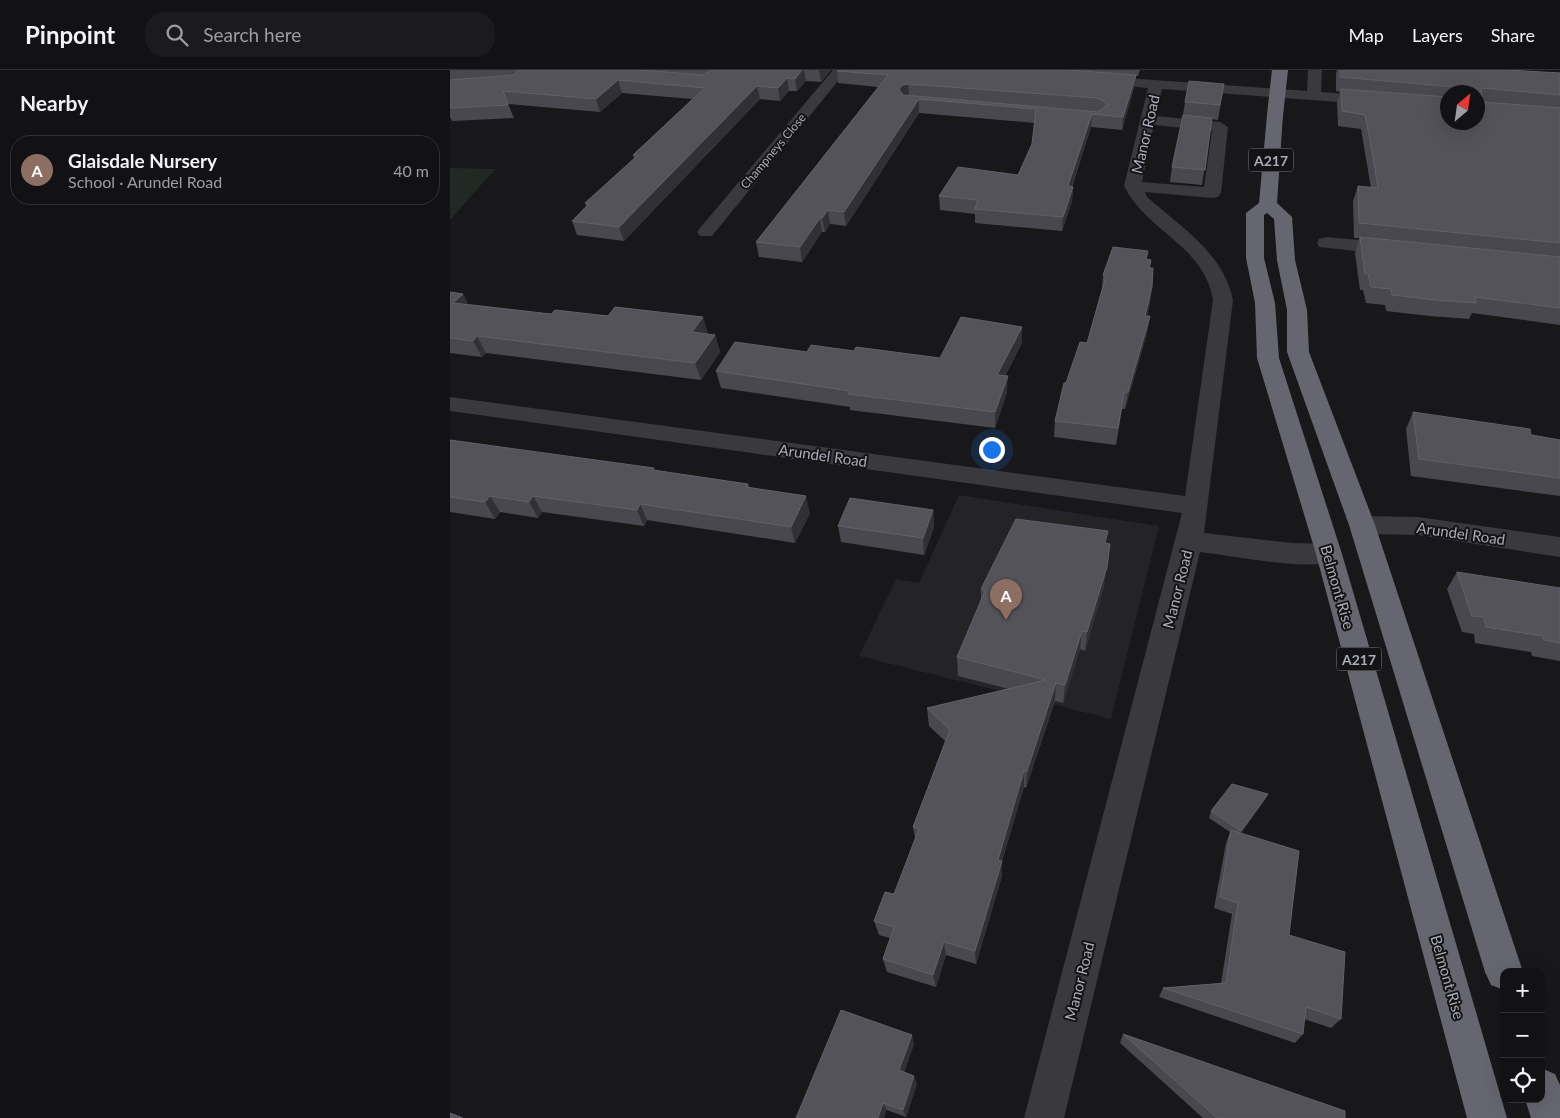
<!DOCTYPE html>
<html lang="en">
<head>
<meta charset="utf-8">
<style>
  :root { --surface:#121113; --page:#1b1a1c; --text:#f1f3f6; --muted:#9c9da0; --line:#313133; --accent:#eacd3f }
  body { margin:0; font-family:Lato,sans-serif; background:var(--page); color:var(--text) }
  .controls { position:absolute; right:15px; bottom:15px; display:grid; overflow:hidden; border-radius:10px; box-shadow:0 5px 20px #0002 }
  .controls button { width:45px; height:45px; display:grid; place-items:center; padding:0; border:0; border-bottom:1px solid var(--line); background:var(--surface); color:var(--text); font:25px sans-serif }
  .compass { position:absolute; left:990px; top:15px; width:45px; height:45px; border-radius:50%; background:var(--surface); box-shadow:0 5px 20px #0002; rotate:29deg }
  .you { position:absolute; left:541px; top:379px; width:18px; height:18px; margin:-12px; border:4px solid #fff; border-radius:50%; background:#1a73e8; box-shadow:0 0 0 8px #1a73e833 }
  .badge { display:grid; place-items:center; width:32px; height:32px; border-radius:50%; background:var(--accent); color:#fff; font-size:16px; font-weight:700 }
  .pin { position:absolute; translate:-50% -41px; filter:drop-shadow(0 1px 2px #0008) }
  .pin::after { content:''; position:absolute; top:26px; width:18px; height:15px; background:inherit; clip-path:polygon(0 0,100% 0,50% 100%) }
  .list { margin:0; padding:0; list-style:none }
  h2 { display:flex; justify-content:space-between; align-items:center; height:65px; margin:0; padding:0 20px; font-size:21px }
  h2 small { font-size:16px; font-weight:400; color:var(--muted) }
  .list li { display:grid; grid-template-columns:32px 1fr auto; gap:15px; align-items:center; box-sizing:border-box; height:70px; margin:0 10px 10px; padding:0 10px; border:1px solid var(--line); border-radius:20px }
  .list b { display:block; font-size:19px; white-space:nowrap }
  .list p { margin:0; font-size:16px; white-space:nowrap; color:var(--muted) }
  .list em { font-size:16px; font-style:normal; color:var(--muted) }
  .icon { flex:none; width:28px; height:28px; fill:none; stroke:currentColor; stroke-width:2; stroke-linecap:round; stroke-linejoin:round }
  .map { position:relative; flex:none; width:1110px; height:1048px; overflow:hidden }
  header { display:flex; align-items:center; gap:30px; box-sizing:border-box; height:70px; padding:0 25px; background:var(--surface); border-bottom:1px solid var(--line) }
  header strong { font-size:24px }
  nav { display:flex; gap:28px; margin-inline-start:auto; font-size:18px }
  .search { width:350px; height:45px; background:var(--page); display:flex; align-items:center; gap:12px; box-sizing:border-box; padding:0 18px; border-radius:20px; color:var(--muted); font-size:19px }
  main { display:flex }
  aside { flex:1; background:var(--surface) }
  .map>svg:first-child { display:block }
</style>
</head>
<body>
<header>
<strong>Pinpoint</strong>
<div class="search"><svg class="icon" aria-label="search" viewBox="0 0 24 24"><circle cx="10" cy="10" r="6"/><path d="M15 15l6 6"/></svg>Search here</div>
<nav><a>Map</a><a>Layers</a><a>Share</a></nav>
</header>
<main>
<aside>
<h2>Nearby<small></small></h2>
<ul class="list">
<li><span class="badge" style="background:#8d6e63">A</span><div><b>Glaisdale Nursery</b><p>School · Arundel Road</p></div><em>40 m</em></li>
</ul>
</aside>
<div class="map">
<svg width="1110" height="1048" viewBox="0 0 1110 1048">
  <rect width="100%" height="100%" fill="#181719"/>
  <polygon fill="#242326" points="509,425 709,456 661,649 409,586 446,509 469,513"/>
  <polygon fill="#222924" points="0,98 45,99 0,150"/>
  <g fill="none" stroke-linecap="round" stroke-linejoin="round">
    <g fill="#39393e" fill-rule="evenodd">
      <polygon points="383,0 397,0 262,166 250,166 247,162 250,158"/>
      <path d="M 858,0 L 872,0 L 871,22 L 998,31 L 998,40 L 712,19 L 706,46 L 770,52 L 778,57 L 771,123 L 768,127 L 762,128 L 695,122 L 697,127 C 731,157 774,184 783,230 L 754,463 L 841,473 L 879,474 L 888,477 L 892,484 L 888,491 C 855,501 786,486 750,482 L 614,1048 L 574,1048 L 732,443 L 0,341 L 0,327 L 735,426 L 763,230 C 754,175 697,162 674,116 L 698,18 L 648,14 L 641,10 L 648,6 L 857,21 ZM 704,55 L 762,61 L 754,117 L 692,112 Z"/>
      <polygon points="876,167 944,173 951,175 953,179 951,183 944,185 869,177 867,173 869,169"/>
      <polygon points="912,446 968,447 1110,467 1110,487 968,465 912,464 903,462 899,455 903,448"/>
    </g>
    <g fill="#65666f" fill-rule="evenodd">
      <polygon points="825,40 833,45 827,133 842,147 845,190 857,240 859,282 925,455 1073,902 1054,902 1054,920 1041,915 1035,902 899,455 837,282 837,240 827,190 824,149 817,143 814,145 814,188 825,233 829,288 892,484 1057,1048 1017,1048 866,484 807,288 805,233 796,188 796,143 809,133 817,45"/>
      <polygon points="1091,998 1105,1004 1110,1015 1110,1048 1081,1048 1075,1029 1091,1029"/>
    </g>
    <polyline stroke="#65666f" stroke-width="16" points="825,45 830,0"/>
  </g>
  <g fill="#49484e" fill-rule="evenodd">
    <polygon points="0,0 381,0 371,12 356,11 347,21 339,21 330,31 310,29 174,171 127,165 122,151 136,136 135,133 184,89 183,85 242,29 172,23 150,42 58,34 64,48 2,51 0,47"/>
    <polygon points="387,0 690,0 688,6 686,6 684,18 672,60 641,57 622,117 623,117 622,131 612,161 525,153 525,144 490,140 489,126 568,105 582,74 585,53 469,43 396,156 380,154 375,162 372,162 352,192 309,187 306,172 428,17 388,13"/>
    <path d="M 887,0 L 1058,0 L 1110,3 L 1110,255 L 1022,243 L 1019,249 L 980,246 L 936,241 L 935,235 L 916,233 L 913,220 L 910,220 L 905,183 L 909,168 L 904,168 L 903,131 L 908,116 L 921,118 L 911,59 L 888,56 L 887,33 L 890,22 L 886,21 L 886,4 ZM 998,22 L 1028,22 L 998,52 Z"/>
    <polygon points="774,14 768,50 762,49 752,115 720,112 722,97 733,45 735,32"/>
    <polygon points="697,189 701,190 700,198 700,233 697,246 700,246 697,263 675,339 672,339 666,375 604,367 605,351 616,313 637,273 652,219 653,205"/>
    <polygon points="0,222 13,224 18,234 101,244 253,247 258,264 265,265 270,282 251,310 36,283 32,287 0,283"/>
    <polygon points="572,257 572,273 555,306 557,322 545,358 400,340 400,337 271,318 266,301 357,282 404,281 490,288"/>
    <polygon points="963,342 1110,370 1110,426 961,406 956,359"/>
    <polygon points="0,370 298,414 300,418 360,443 345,473 197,450 194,456 92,442 88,448 50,442 45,449 0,442"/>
    <polygon points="483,440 484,457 474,485 391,472 388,456"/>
    <polygon points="656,474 654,516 635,581 630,579 613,633 605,631 576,718 574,717 552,791 552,806 526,894 496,885 486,917 437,902 433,889 440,868 429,865 424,851 444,824 465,768 463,757 495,671 479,656 477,638 559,619 508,606 507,587 531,530 531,519"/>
    <polygon points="1007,502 1110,518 1110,591 1082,586 1081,582 1025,573 1024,564 1012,562 997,519"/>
    <polygon points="818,724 814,731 791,763 839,865 891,949 881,958 854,949 853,964 845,973 709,927 713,918 771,913 782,844 764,838 776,773 780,762 759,748 761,741"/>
    <polygon points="673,964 895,1048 753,1048 670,973"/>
    <polygon points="464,974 454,1002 467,1014 456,1047 437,1040 346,1048"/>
  </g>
  <g fill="#313034">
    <polygon points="352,0 354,0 356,11 347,21 345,9"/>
    <polygon points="369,0 381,0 371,12"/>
    <polygon points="686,5 684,18 672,60 673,47"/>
    <polygon points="337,8 339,21 330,31 328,18"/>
    <polygon points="168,10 172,23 150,42 146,29"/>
    <polygon points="458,14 459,27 454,28 449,19 453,15"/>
    <polygon points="307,16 310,29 174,171 169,157"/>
    <polygon points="469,29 469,43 396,156 394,142"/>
    <polygon points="642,44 641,57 617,130 618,116"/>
    <polygon points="623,117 622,131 612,161 613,147"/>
    <polygon points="378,140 380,154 375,162 372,148"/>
    <polygon points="370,148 372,162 352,192 350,177"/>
    <polygon points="702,217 700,233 693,262 695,246"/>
    <polygon points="13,224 21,240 3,233"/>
    <polygon points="700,246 697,263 675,339 678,322"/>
    <polygon points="253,247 258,264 247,279 242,262"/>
    <polygon points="572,257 572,273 547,321 547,305"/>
    <polygon points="265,265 270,282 251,310 245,293"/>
    <polygon points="27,266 36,283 32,287 23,271"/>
    <polygon points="558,306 557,322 545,358 545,342"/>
    <polygon points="40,426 50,442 45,449 35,432"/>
    <polygon points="83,426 92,442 88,448 79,432"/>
    <polygon points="356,426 360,443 345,473 341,457"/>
    <polygon points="190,434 197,450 194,456 187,440"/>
    <polygon points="483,440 484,457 474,485 473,468"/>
    <polygon points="660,474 654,516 635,581 637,562"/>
    <polygon points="632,561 630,579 613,633 615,615"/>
    <polygon points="606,613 605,631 576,718 577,701"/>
    <polygon points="574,701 574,717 548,805 548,790"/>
    <polygon points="818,724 814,731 788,768 791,761"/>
    <polygon points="552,791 552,806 526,894 525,881"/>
    <polygon points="494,872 496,885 486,917 483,905"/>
    <polygon points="462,965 464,974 452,1009 449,1000"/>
    <polygon points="464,1006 467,1014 456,1047 453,1040"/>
    <polygon points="433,1033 437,1040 434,1048 428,1048"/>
  </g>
  <g fill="#54535a" stroke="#616168" fill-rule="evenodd">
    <polygon points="68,0 191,0 253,5 262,0 352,0 345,9 337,8 328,18 307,16 169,157 122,151 139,134 135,133 188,85 183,85 255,18 168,10 146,29 53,21 58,35 0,38 0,10 64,5"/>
    <path d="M 387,0 L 619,0 L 686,5 L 673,47 L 642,44 L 618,116 L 623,117 L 613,147 L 525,139 L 528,130 L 489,126 L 508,97 L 568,105 L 582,74 L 586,39 L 469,29 L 394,142 L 378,140 L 372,148 L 370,148 L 350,177 L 306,172 L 438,5 L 387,1 ZM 458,14 L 648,28 L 658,34 L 648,42 L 453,25 L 449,19 L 453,15 Z"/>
    <polygon points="890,0 1058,0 1110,3 1110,25 1033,18 1031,20 1033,32 1110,38 1110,173 909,153 908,116 928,118 922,81 915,45 892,41 891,19 998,27 998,52 1028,52 1028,22 1004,22 1005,17 890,7"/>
    <polygon points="739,11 774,14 770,35 735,32"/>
    <polygon points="733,45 762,48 755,100 722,97"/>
    <polygon points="910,167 1110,187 1110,238 1025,227 1026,233 986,230 942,225 941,219 921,217 918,204 915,204"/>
    <polygon points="663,177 698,181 696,189 701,190 699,198 703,198 702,217 695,246 700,246 678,322 674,322 668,358 605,351 614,313 616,313 630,272 637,273 656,206 653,205"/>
    <polygon points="0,222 13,224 3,233 101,244 105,240 158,246 165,237 253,247 242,262 265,265 245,293 27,266 23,271 0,268"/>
    <polygon points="511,247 572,257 547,305 558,306 545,342 398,324 400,321 266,301 285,272 357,282 361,275 404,281 406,277 490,288"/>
    <polygon points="963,342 1080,359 1081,365 1110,370 1110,408 969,389"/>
    <polygon points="0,370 204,398 203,400 298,414 296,417 356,426 341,457 190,434 187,440 83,426 79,432 40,426 35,432 0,427"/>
    <polygon points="400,428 483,440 473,468 388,456"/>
    <polygon points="566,449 658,461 655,473 660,474 657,497 637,562 632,561 615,615 606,613 577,701 574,701 548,790 552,791 525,881 494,872 483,905 433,889 444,857 424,851 435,822 444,824 469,759 463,757 500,660 477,638 596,610 507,587 535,521 531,519"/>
    <polygon points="1007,502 1110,518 1110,573 1094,570 1093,566 1036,557 1034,547 1022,546"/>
    <polygon points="782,714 818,724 791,761 761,741"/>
    <polygon points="781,760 849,781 839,865 895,882 891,949 856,937 853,964 713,918 776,913 788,833 770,827"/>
    <polygon points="391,940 462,965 449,1000 464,1006 453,1040 433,1033 428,1048 346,1048"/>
    <polygon points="673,964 895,1041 895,1048 767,1048"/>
    <polygon points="0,1043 13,1048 0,1048"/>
  </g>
  <g text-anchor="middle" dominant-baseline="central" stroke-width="4" stroke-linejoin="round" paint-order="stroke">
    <g font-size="12" fill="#aaacb9" stroke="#131214">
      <text transform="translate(323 81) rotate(-50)">Champneys Close</text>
    </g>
    <g fill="#131214" stroke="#7d7e88" stroke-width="1">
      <rect x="798.5" y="78.5" width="45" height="23" rx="4"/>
      <rect x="886.5" y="577.5" width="45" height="23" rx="4"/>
    </g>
    <g font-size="14" font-weight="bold" fill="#aaacb9">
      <text x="821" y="90">A217</text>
      <text x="909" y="589">A217</text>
    </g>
    <g font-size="15" fill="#aaacb9" stroke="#131214">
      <text transform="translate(695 64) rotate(-77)">Manor Road</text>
      <text transform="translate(373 385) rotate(8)">Arundel Road</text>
      <text transform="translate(1011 463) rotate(8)">Arundel Road</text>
      <text transform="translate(888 517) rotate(74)">Belmont Rise</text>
      <text transform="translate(727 519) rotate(-76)">Manor Road</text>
      <text transform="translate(998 907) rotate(74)">Belmont Rise</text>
      <text transform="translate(629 911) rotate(-76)">Manor Road</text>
    </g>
  </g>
</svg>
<div class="controls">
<button>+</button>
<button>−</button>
<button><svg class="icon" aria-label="locate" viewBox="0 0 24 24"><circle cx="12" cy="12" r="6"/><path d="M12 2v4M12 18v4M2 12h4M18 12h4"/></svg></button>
</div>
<svg class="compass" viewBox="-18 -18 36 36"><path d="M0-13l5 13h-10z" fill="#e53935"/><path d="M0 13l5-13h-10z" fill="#9c9da0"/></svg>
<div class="you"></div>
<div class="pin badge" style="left:556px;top:550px;background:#8d6e63">A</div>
</div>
</main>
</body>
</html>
